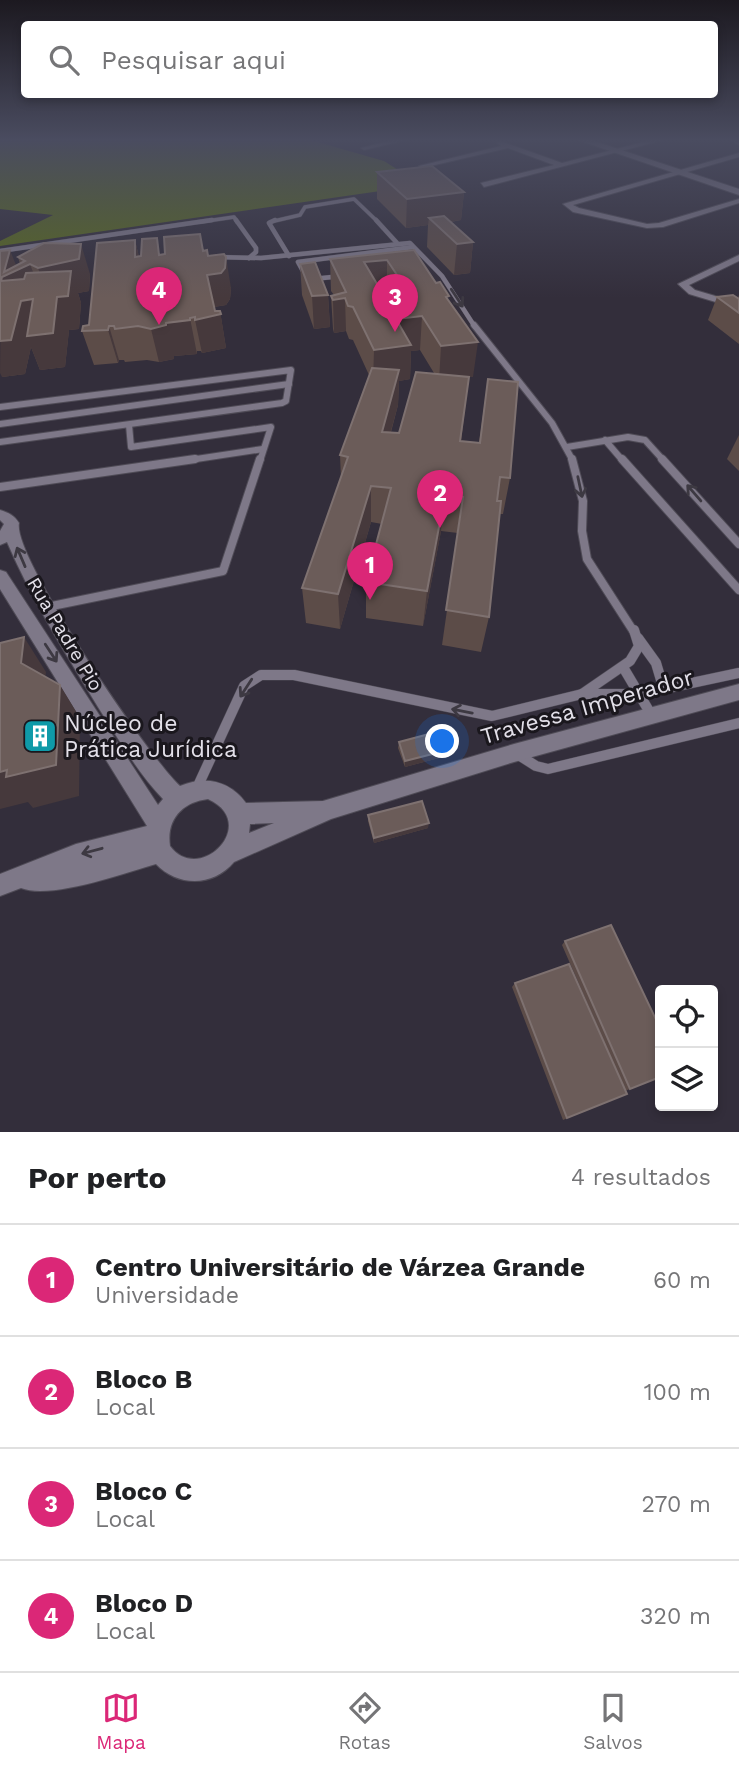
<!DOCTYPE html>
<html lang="pt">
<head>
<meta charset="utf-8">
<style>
  :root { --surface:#fff; --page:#f2f2f2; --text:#202124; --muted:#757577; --line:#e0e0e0; --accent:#db2777 }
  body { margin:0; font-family:"Work Sans",sans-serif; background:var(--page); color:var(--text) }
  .controls { position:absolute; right:21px; bottom:21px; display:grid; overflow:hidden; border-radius:7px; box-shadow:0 4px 10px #0003 }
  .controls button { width:63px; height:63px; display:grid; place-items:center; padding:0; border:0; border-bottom:2px solid var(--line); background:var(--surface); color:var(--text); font:35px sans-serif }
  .you { position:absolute; left:443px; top:742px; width:24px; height:24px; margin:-18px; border:5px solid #fff; border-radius:50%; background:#1a73e8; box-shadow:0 0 0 10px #1a73e833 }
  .badge { display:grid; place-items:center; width:46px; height:46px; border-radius:50%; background:var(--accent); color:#fff; font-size:23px; font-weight:700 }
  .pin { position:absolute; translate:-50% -58px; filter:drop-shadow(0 2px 4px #0008) }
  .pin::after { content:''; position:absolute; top:37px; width:24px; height:21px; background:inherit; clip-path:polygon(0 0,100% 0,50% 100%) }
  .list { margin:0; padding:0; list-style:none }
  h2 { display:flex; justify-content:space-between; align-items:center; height:91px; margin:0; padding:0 28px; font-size:30px }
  h2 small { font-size:23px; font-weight:400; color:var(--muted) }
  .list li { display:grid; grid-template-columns:46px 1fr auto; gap:21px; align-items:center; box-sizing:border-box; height:112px; padding:0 28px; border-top:2px solid var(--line) }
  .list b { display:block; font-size:26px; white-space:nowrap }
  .list p { margin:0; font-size:23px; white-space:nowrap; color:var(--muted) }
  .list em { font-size:23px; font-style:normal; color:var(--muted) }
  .icon { flex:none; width:38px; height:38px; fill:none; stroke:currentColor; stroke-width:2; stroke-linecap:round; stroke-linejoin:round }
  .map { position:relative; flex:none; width:739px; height:1132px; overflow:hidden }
  .search { position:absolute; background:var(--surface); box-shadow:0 4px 10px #0003; left:21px; right:21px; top:21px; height:77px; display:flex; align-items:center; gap:18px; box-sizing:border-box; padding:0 24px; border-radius:7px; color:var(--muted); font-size:26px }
  .sheet { height:539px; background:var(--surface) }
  nav { display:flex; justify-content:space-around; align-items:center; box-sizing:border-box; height:98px; border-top:2px solid var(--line); background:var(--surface); font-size:19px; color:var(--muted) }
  nav a { display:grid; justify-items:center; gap:4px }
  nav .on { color:var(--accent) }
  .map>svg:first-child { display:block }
</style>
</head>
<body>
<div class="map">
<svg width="739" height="1132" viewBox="0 0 739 1132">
  <rect width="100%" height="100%" fill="#332e3b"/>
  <polygon fill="#58681e" points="0,139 307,139 384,161 422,185 0,246 0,241 53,215 0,209"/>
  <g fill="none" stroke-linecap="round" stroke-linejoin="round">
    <g stroke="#4f4b56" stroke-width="4.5">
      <g id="service-far4">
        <polyline points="200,222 234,217 237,222"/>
        <polyline points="270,222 300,215 305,207 354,199 378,222"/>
      </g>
    </g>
    <g stroke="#4f4b56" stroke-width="5">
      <g id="service-far3">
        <polyline points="236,220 256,248 256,252 249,258"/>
        <polyline points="275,220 269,223 289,256"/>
        <polyline points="376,220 397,243"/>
        <polyline points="0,251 212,220"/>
        <polyline points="216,257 261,258 410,243 442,276 475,327"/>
        <polyline points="304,273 298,262 413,247"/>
        <polyline points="313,279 342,276"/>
      </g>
    </g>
    <g stroke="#4f4b56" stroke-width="8">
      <g id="service-far2">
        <polyline points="474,325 552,423 573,461"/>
        <polyline points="0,407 291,370 286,401 282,403 0,442"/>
        <polyline points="0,424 289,384"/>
        <polyline points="129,425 131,447 271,427 260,461"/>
        <polyline points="605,440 623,461"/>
        <polyline points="567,447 628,437 645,440 664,461"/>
        <polyline points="183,461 263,449"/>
      </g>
    </g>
    <g stroke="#4f4b56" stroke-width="10">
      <g id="service-far1">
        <polyline points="572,459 583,501 582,531 587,559 634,632"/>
        <polyline points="622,459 739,590"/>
        <polyline points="662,459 739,544"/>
        <polyline points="0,487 195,459"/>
        <polyline points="47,607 223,571 260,459"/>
      </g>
    </g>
    <g stroke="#4f4b56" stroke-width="11">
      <g id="service">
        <polyline points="638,638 656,663 664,690"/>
        <polyline points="623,667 652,716"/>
        <polyline points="582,694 640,694 739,673"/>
        <polyline points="517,754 536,766 548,769 739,723"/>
        <polyline points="196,790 244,686 261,675 294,675 492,716 582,694 630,661 639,646 634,630"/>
      </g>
    </g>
    <g stroke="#4f4b56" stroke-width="2">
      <g id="minor">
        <polygon points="397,139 410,139 364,150 361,148"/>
        <polygon points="655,139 667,139 484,187 481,183 554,165 508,148 422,168 419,166 501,146 497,143 500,141 562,163"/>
        <polygon points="729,139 739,140 739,145"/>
        <polygon points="739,153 739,157 573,205 579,208 647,224 659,223 739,199 739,203 663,227 647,228 573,212 563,204"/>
        <polygon points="739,255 739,261 689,285 695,290 739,303 739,309 689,294 678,284"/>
        <path d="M 0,510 C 9,513 14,515 19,523 C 12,556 149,758 180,786 C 205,776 229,780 246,803 L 323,801 L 514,744 L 739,684 L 739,700 L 514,762 L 331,819 L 234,862 C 213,887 178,887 156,864 C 125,873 50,900 21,888 L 0,896 L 0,874 L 76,844 L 147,826 L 0,589 L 0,570 L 6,572 L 158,805 L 163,799 C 137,772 118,738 98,707 C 65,653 32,600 7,542 L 0,545 L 0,531 L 4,524 L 0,520 ZM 208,799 C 261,823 200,886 170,846 C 166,819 183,802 208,799 ZM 274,823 L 249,833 L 250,824 Z"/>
      </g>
    </g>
    <g stroke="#4f4b56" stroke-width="2">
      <polygon id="tertiary" points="575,139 588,139 739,189 739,195"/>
    </g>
    <use href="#service-far4" stroke="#7e7888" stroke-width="3.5"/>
    <use href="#service-far3" stroke="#7e7888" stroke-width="4.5"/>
    <use href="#service-far2" stroke="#7e7888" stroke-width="6"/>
    <use href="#service-far1" stroke="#7e7888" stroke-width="8"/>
    <use href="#service" stroke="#7e7888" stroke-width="10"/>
    <use href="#minor" fill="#7e7888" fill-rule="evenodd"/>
    <use href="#tertiary" fill="#7e7888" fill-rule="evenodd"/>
  </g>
  <g fill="#5c4c48" fill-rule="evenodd">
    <polygon points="377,172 464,192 461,220 451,222 473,242 470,273 454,275 427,247 428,225 406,228 377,199"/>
    <polygon points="135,240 139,257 203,251 208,256 231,288 230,299 226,305 214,307 215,311 220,311 226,348 202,353 201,351 197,351 197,354 174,356 174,359 159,362 147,360 125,362 124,360 119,360 118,363 94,365 82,331 89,325"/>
    <path d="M 414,250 L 449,301 L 473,377 L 469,377 L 461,441 L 479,443 L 488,379 L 510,478 L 503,514 L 500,514 L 489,617 L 481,652 L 442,645 L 458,533 L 441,531 L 423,626 L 366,618 L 366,582 L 382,524 L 371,522 L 340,629 L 306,623 L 302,588 L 341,478 L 340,455 L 369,375 L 353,340 L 349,339 L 346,331 L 334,333 L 333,329 L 331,296 L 334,295 L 331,291 L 330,259 ZM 420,350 L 434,373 L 399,433 L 391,432 L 398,405 L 399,381 L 410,379 L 411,351 Z"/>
    <polygon points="18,257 90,274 89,291 78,293 81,303 79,329 69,330 65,367 40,370 31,347 25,374 2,377 16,265 20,264"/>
    <polygon points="300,264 328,295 330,327 314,329 302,295"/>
    <polygon points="739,295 739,344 708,320 717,297 738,298"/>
    <polygon points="739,435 739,471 727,459"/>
    <polygon points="399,742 454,754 405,767 398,748"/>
    <polygon points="368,815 428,828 374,843 368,821"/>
    <polygon points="565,941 660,1077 625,1091 627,1094 563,1120 512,987 515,983 612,1060 562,945"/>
  </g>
  <g fill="#46393c">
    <polygon points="464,192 461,220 435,224 429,218 428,225 406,228 407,199"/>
    <polygon points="135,240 142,270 135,257"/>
    <polygon points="473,242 470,273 454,275 457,244"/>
    <polygon points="81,244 90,274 89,291 78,293 81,303 79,329 69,330 65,367 40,370 31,347 25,374 2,377 0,373 1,281 10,250 18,270 30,264 42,296 49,300 38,268"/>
    <polygon points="226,257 231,288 230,299 226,305 213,307 207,275 211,274"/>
    <polygon points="387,260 387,291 364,294 364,262"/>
    <polygon points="328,295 330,327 314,329 312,296"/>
    <polygon points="345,298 346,331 334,333 333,300"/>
    <polygon points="220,311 226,348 202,353 195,320"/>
    <polygon points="422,316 420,350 411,351 410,379 399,381 398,405 381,467 373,384 374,350 396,319"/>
    <polygon points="190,318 197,354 174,356 174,359 159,362 151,329 166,323"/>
    <polygon points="109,326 119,360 118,363 108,330"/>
    <polygon points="478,342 473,377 469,377 455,477 439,381 441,346"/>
    <polygon points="371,486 371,522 340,629 338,594"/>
    <polygon points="445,495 441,531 423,626 427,591"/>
    <polygon points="24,637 46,672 43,697 21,663"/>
    <polygon points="60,685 80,718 79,796 33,808 28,802 0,809 0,772"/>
    <polygon points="456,748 454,754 405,767 405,761"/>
    <polygon points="429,823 428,828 374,843 374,838"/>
  </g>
  <g fill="#6b5c59" stroke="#7e7170" stroke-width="2" fill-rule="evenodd">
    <polygon points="432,166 464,192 407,199 377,172"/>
    <polygon points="444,216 473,242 457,244 429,218"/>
    <polygon points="200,234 203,251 207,250 208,256 224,254 226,257 225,268 221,273 207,275 215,311 220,311 221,314 195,320 195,317 190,318 190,320 166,323 166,325 151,329 138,326 115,329 114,326 109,326 108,330 82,331 83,326 89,325 97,243 135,240 135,257 141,256 142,239 157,238 159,255 165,254 164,237"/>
    <polygon points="44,243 81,244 79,259 38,268 30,264 2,277 1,281 24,279 26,273 71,271 68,296 57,297 53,333 27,336 33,299 21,301 11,340 0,341 0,251 10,250 4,272 25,261 18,257"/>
    <path d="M 414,250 L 436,283 L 440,282 L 449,296 L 446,297 L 478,342 L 441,346 L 422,316 L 396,319 L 411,345 L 374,350 L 353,307 L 348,306 L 345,298 L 333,300 L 331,296 L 346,292 L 330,259 ZM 387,260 L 405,287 L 380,289 L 364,262 Z"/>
    <polygon points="315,262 328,295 312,296 300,264"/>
    <polygon points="733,295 739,299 739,313 717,297"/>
    <polygon points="372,368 399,370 382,432 399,433 416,372 469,377 460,441 480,443 488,379 518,382 510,478 500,477 497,501 501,501 489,617 446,610 463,497 445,495 427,591 366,582 391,488 371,486 338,594 302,588 348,457 340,455"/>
    <polygon points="24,637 21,663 60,685 56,765 6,777 7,770 0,772 0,643"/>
    <polygon points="448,729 456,748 405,761 399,742"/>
    <polygon points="422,801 429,823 374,838 368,815"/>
    <polygon points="611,925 660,1028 660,1077 630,1089 565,941"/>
    <polygon points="569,964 627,1094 567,1118 515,983"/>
  </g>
  <defs><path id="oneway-shaft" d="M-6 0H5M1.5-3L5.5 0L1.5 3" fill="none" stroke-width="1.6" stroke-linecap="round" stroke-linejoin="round" transform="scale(1.75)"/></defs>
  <g stroke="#3d3942">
    <use href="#oneway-shaft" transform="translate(457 298) rotate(57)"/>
    <use href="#oneway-shaft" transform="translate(580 487) rotate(78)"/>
    <use href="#oneway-shaft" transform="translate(694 493) rotate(-131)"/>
    <use href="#oneway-shaft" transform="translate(21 557) rotate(-113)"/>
    <use href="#oneway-shaft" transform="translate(51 653) rotate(57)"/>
    <use href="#oneway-shaft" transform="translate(246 688) rotate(123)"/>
    <use href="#oneway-shaft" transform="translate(462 711) rotate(-169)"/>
    <use href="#oneway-shaft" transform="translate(92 851) rotate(165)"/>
  </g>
  <linearGradient id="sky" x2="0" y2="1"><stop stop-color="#1c1920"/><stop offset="0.47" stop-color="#4a4c60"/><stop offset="1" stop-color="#4a4c60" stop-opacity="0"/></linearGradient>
  <rect width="739" height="298" fill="url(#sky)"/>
  <defs>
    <g id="building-square" transform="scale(1.75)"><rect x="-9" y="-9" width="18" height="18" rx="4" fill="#0f9aa8" stroke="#1a171d"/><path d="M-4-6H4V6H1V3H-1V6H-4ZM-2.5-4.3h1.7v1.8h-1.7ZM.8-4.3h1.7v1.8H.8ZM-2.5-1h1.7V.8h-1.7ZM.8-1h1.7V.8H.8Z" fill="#fff"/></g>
  </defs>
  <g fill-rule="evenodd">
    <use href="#building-square" x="40" y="736"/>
  </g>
  <g text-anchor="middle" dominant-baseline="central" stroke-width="6" stroke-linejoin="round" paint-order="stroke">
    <g font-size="19" fill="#e3e0e9" stroke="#1a171d">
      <text transform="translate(65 634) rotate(59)">Rua Padre Pio</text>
    </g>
    <g font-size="23" fill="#e3e0e9" stroke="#1a171d">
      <text transform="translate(587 707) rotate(-16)">Travessa Imperador</text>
    </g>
    <g font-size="23" fill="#e3e0e9" stroke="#1a171d" text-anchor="start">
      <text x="64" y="723">Núcleo de<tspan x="64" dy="26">Prática Jurídica</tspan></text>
    </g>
  </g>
</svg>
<div class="controls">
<button><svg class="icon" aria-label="locate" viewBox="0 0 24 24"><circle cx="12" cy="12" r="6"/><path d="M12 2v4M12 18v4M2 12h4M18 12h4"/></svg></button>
<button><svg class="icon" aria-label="layers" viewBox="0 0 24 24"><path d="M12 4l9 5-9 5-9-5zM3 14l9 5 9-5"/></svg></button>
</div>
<div class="you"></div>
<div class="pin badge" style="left:370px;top:600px">1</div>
<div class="pin badge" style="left:440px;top:528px">2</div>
<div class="pin badge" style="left:395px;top:332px">3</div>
<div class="pin badge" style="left:159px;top:325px">4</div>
<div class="search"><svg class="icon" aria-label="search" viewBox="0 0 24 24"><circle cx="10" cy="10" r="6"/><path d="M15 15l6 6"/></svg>Pesquisar aqui</div>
</div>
<section class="sheet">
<h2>Por perto<small>4 resultados</small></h2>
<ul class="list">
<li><span class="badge">1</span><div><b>Centro Universitário de Várzea Grande</b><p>Universidade</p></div><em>60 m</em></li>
<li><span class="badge">2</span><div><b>Bloco B</b><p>Local</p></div><em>100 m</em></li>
<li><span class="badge">3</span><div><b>Bloco C</b><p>Local</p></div><em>270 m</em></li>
<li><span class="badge">4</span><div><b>Bloco D</b><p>Local</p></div><em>320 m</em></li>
</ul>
</section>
<nav>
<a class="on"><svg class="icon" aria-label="map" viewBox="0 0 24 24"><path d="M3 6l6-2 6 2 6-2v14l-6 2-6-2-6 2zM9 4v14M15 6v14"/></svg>Mapa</a>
<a><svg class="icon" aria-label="directions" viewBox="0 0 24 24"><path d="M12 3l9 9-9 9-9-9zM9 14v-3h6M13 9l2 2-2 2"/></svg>Rotas</a>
<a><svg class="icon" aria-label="saved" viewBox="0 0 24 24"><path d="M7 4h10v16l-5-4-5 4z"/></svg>Salvos</a>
</nav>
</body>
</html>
